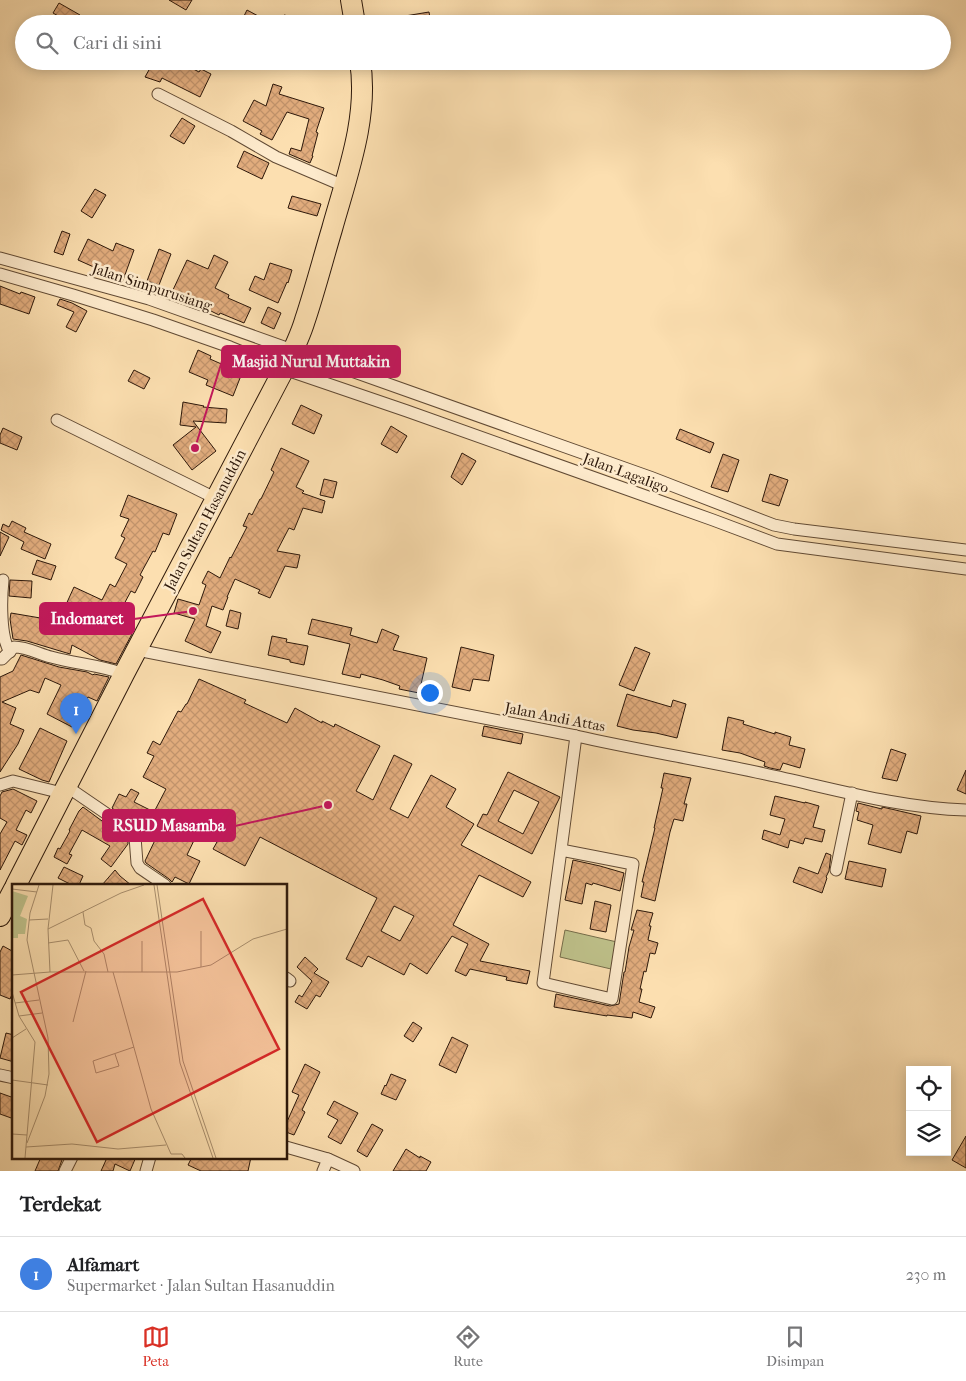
<!DOCTYPE html>
<html lang="id">
<head>
<meta charset="utf-8">
<style>
  :root { --surface:#fff; --page:#f6f6f6; --text:#202124; --muted:#757577; --line:#e0e0e0; --accent:#d93025 }
  body { margin:0; font-family:"IM FELL French Canon",serif; background:var(--page); color:var(--text) }
  .controls { position:absolute; right:15px; bottom:15px; display:grid; overflow:hidden; border-radius:0px; box-shadow:0 2px 12px #0003 }
  .controls button { width:45px; height:45px; display:grid; place-items:center; padding:0; border:0; border-bottom:1px solid var(--line); background:var(--surface); color:var(--text); font:25px sans-serif }
  .you { position:absolute; left:429px; top:692px; width:18px; height:18px; margin:-12px; border:4px solid #fff; border-radius:50%; background:#1a73e8; box-shadow:0 0 0 8px #1a73e833 }
  .badge { display:grid; place-items:center; width:32px; height:32px; border-radius:50%; background:var(--accent); color:#fff; font-size:16px; font-weight:700 }
  .pin { position:absolute; translate:-50% -41px; filter:drop-shadow(0 1px 2px #0008) }
  .pin::after { content:''; position:absolute; top:26px; width:18px; height:15px; background:inherit; clip-path:polygon(0 0,100% 0,50% 100%) }
  .list { margin:0; padding:0; list-style:none }
  h2 { display:flex; justify-content:space-between; align-items:center; height:65px; margin:0; padding:0 20px; font-size:21px }
  h2 small { font-size:16px; font-weight:400; color:var(--muted) }
  .list li { display:grid; grid-template-columns:32px 1fr auto; gap:15px; align-items:center; box-sizing:border-box; height:75px; padding:0 20px; border-top:1px solid var(--line) }
  .list b { display:block; font-size:19px; white-space:nowrap }
  .list p { margin:0; font-size:16px; white-space:nowrap; color:var(--muted) }
  .list em { font-size:16px; font-style:normal; color:var(--muted) }
  .icon { flex:none; width:28px; height:28px; fill:none; stroke:currentColor; stroke-width:2; stroke-linecap:round; stroke-linejoin:round }
  .map { position:relative; flex:none; width:966px; height:1171px; overflow:hidden }
  .search { position:absolute; background:var(--surface); box-shadow:0 2px 12px #0003; left:15px; right:15px; top:15px; height:55px; display:flex; align-items:center; gap:12px; box-sizing:border-box; padding:0 18px; border-radius:28px; color:var(--muted); font-size:19px }
  .sheet { height:140px; background:var(--surface) }
  nav { display:flex; justify-content:space-around; align-items:center; box-sizing:border-box; height:70px; border-top:1px solid var(--line); background:var(--surface); font-size:14px; color:var(--muted) }
  nav a { display:grid; justify-items:center; gap:2px }
  nav .on { color:var(--accent) }
  .map>svg:first-child { display:block }
</style>
</head>
<body>
<div class="map">
<svg width="966" height="1171" viewBox="0 0 966 1171">
  <defs>
    <pattern id="building-cross-hatch" width="8" height="8" patternUnits="userSpaceOnUse" patternTransform="scale(1.25)"><rect width="8" height="8" fill="#e1ac7d"/><path d="M0 0l8 8M0 8l8-8" fill="none" stroke="#c1936b"/></pattern>
  </defs>
  <rect width="100%" height="100%" fill="#fcdfb0"/>
  <filter id="stains"><feTurbulence type="fractalNoise" baseFrequency=".004" numOctaves="4"/><feColorMatrix values="0 0 0 0 .2 0 0 0 0 .09 0 0 0 0 .02 0 0 0 .5 -.17"/></filter>
  <radialGradient id="worn" r=".72"><stop offset=".6" stop-color="#630" stop-opacity="0"/><stop offset="1" stop-color="#630" stop-opacity=".3"/></radialGradient>
  <polygon fill="#bfc28b" stroke="#766d4a" points="565,930 617,942 611,969 560,957"/>
  <g fill="url(#building-cross-hatch)" stroke="#2d180a" fill-rule="evenodd">
    <polygon points="169,0 192,0 186,10"/>
    <polygon points="59,3 80,15 75,24 72,24 53,13"/>
    <polygon points="247,10 273,24 240,24"/>
    <polygon points="429,12 431,24 406,24 405,16"/>
    <polygon points="284,15 307,20 307,24 282,24"/>
    <polygon points="154,61 178,61 199,72 201,69 211,74 200,97 162,78 160,82 145,77"/>
    <polygon points="273,84 282,87 279,94 324,108 316,132 318,133 312,156 313,156 310,163 289,154 291,148 301,151 309,119 287,112 272,140 260,134 262,131 243,121 254,100 266,106"/>
    <polygon points="182,118 195,126 184,144 170,136"/>
    <polygon points="244,151 269,163 262,179 237,167"/>
    <polygon points="95,189 106,195 92,218 81,211"/>
    <polygon points="292,196 321,204 317,216 288,208"/>
    <polygon points="62,231 70,234 63,255 54,252"/>
    <polygon points="88,239 113,251 116,243 134,250 122,283 103,276 105,272 78,260"/>
    <polygon points="159,249 171,254 159,285 147,281"/>
    <polygon points="214,255 228,262 215,288 229,295 228,298 251,308 244,323 220,313 219,315 209,310 210,307 188,297 187,299 172,292 187,260 208,269"/>
    <polygon points="270,263 292,270 288,283 287,282 278,303 249,290 255,276 264,280"/>
    <polygon points="0,286 20,294 21,292 35,297 29,314 0,304"/>
    <polygon points="60,299 72,303 87,311 76,332 66,327 74,312 57,305"/>
    <polygon points="268,307 281,313 274,329 261,323"/>
    <polygon points="198,350 211,356 210,359 242,373 233,396 206,385 208,380 189,372"/>
    <polygon points="134,370 150,378 144,389 128,381"/>
    <polygon points="183,402 204,406 203,407 227,409 226,423 193,421 216,451 192,470 173,445 196,427 180,425"/>
    <polygon points="301,405 322,415 314,434 292,424"/>
    <polygon points="391,426 407,436 397,453 381,444"/>
    <polygon points="3,428 22,437 17,450 0,443 0,435"/>
    <polygon points="680,429 714,443 710,453 676,439"/>
    <polygon points="281,448 309,461 296,487 304,491 302,493 325,501 322,513 303,508 294,530 289,528 277,551 300,555 297,568 285,566 270,598 258,593 260,590 235,579 227,597 228,597 223,610 212,606 206,626 221,632 211,653 185,641 195,619 174,613 178,599 199,605 206,585 202,583 208,571 220,578 230,557 231,558 247,527 243,526 249,513 252,515 260,499 261,499 274,472 271,470"/>
    <polygon points="462,453 476,461 462,485 451,477"/>
    <polygon points="723,454 739,460 728,492 711,487"/>
    <polygon points="770,474 788,480 779,506 762,501"/>
    <polygon points="324,479 337,482 333,498 320,495"/>
    <path d="M 128,495 L 177,514 L 169,535 L 163,533 L 155,552 L 153,551 L 140,575 L 143,577 L 135,593 L 131,591 L 123,606 L 134,611 L 124,630 L 132,634 L 116,664 L 100,660 L 72,645 L 70,654 L 27,641 L 13,639 L 10,619 L 11,613 L 58,621 L 62,609 L 64,609 L 74,587 L 102,600 L 110,584 L 115,587 L 127,564 L 115,558 L 125,538 L 121,536 L 129,519 L 120,516 ZM 79,611 L 95,618 L 88,631 L 73,628 Z"/>
    <polygon points="12,521 26,528 24,532 51,544 45,559 21,549 24,542 1,530 3,524 9,527"/>
    <polygon points="0,532 9,537 0,556"/>
    <polygon points="37,560 56,566 51,580 32,574"/>
    <polygon points="10,580 32,581 31,598 9,596"/>
    <polygon points="230,610 241,613 238,629 226,626"/>
    <polygon points="312,619 352,628 350,635 377,643 382,629 399,636 393,650 427,658 419,693 399,689 400,686 383,680 361,674 360,678 342,674 350,644 308,634"/>
    <polygon points="272,636 287,639 286,642 308,646 304,665 290,662 290,660 268,655"/>
    <polygon points="461,647 494,655 489,681 473,679 470,691 452,687"/>
    <polygon points="635,647 650,653 634,691 619,685"/>
    <polygon points="21,655 59,667 87,672 93,675 94,674 109,677 97,701 88,697 72,727 47,714 61,685 45,678 39,693 30,690 2,702 16,708 10,724 24,730 18,744 0,772 0,677 13,671"/>
    <path d="M 199,679 L 246,700 L 244,703 L 287,723 L 295,708 L 322,723 L 322,721 L 334,727 L 335,724 L 380,746 L 356,791 L 373,800 L 394,755 L 412,764 L 390,809 L 408,818 L 431,775 L 456,789 L 446,807 L 474,824 L 461,845 L 531,882 L 523,897 L 479,875 L 453,925 L 489,944 L 480,961 L 530,971 L 527,984 L 506,980 L 507,977 L 470,969 L 466,976 L 455,971 L 468,944 L 452,936 L 427,974 L 410,963 L 404,975 L 368,956 L 362,967 L 346,959 L 377,898 L 260,837 L 245,866 L 213,849 L 217,842 L 198,832 L 187,855 L 200,861 L 189,884 L 175,877 L 172,882 L 169,879 L 146,863 L 145,861 L 157,836 L 132,823 L 112,808 L 119,794 L 126,797 L 131,789 L 139,793 L 134,802 L 154,812 L 166,789 L 143,777 L 154,756 L 147,753 L 153,741 L 160,745 L 178,711 L 181,712 L 186,704 L 187,704 ZM 394,906 L 414,916 L 400,941 L 381,931 Z"/>
    <polygon points="627,694 671,707 673,700 686,704 677,738 656,733 633,730 617,726"/>
    <polygon points="728,717 744,721 743,724 775,734 775,732 791,737 789,745 805,749 800,768 783,763 780,770 770,768 764,766 765,762 740,753 722,750"/>
    <polygon points="484,726 523,734 521,744 482,736"/>
    <polygon points="40,728 67,741 49,782 42,780 19,769"/>
    <polygon points="891,749 906,754 897,781 882,778"/>
    <polygon points="966,770 966,794 957,790"/>
    <path d="M 508,772 L 560,797 L 532,854 L 477,826 L 483,814 L 487,815 ZM 514,790 L 539,802 L 523,834 L 498,821 Z"/>
    <polygon points="664,773 691,778 684,804 687,804 683,821 674,819 670,832 655,901 641,897 644,882 642,882 655,828 654,828 663,788 661,788"/>
    <polygon points="13,789 37,801 31,813 26,810 16,830 27,835 22,845 15,841 0,870 0,834 7,822 0,818 0,796 2,792"/>
    <polygon points="775,796 805,803 805,802 819,806 813,827 825,830 822,842 805,838 803,844 790,840 788,848 762,839 764,830 780,835 785,819 770,815"/>
    <polygon points="858,803 882,809 882,807 891,809 921,816 917,834 907,831 901,853 868,844 873,825 857,820 859,812 856,811"/>
    <polygon points="83,807 128,840 128,844 111,867 101,859 110,846 82,830 69,854 72,855 67,864 54,857 58,848 60,849 70,831 69,830 79,811"/>
    <polygon points="826,853 831,855 829,871 826,877 827,878 822,893 793,882 799,867 818,874"/>
    <polygon points="573,860 600,866 624,873 620,891 593,883 592,885 586,883 582,904 565,900"/>
    <polygon points="849,861 886,869 882,887 845,879"/>
    <polygon points="64,867 83,876 79,885 72,885 58,878"/>
    <polygon points="115,870 120,876 131,885 102,885"/>
    <polygon points="595,901 611,905 606,932 590,929"/>
    <polygon points="637,910 653,913 649,926 651,926 648,940 658,943 655,954 650,953 646,972 644,971 640,989 642,989 639,1002 655,1007 651,1018 633,1012 632,1018 607,1015 607,1016 554,1007 556,994 610,1006 619,1004 624,972 625,972 629,947 634,930 631,930"/>
    <polygon points="3,946 14,952 14,990 10,999 0,995 0,952"/>
    <polygon points="305,957 318,969 314,973 329,982 320,997 316,995 307,1009 295,1002 299,995 302,997 312,981 297,967"/>
    <polygon points="413,1022 422,1028 413,1042 404,1036"/>
    <polygon points="6,1033 14,1035 14,1062 0,1058"/>
    <polygon points="452,1037 468,1045 456,1073 439,1065"/>
    <polygon points="305,1064 320,1072 302,1110 305,1112 294,1135 286,1132 286,1124 299,1095 292,1092"/>
    <polygon points="391,1074 406,1080 396,1100 381,1094 385,1085 386,1086"/>
    <polygon points="0,1093 14,1098 14,1119 0,1114"/>
    <polygon points="334,1101 358,1113 341,1144 328,1137 338,1120 327,1114"/>
    <polygon points="372,1124 383,1130 367,1157 357,1151"/>
    <polygon points="966,1136 966,1168 952,1160"/>
    <polygon points="406,1149 420,1158 420,1156 431,1162 426,1171 393,1171"/>
    <polygon points="41,1157 63,1157 58,1171 35,1171"/>
    <polygon points="100,1157 136,1157 130,1171 115,1164 113,1171 101,1171 106,1160"/>
    <polygon points="192,1157 251,1157 248,1171 201,1171 188,1165"/>
  </g>
  <g fill="none" stroke-linecap="round" stroke-linejoin="round">
    <g stroke="#614a34" stroke-width="13">
      <g id="street">
        <polyline points="158,94 231,131 276,157 344,186"/>
        <polyline points="0,258 149,299 650,477 774,525 794,529 966,550"/>
        <polyline points="0,274 73,295 153,320 230,347 284,369 407,411 713,520 777,544 966,569"/>
        <polyline points="57,420 217,499"/>
        <path d="M 3,580 C 1,599 0,637 10,652"/>
        <path d="M 137,650 L 576,736 C 638,750 702,760 765,774 C 831,788 898,808 966,810"/>
        <path d="M 0,659 L 2,659 L 14,647 C 27,647 39,654 51,657 C 76,664 100,665 124,674"/>
        <polyline points="0,785 13,781 62,793"/>
        <polyline points="66,786 123,825 135,837 137,863 140,868 165,885"/>
        <polyline points="561,850 633,864 612,999 543,983 561,850 576,736"/>
        <polyline points="836,870 852,793"/>
        <polyline points="286,978 290,981"/>
        <polyline points="0,1075 14,1078"/>
        <polyline points="286,1147 328,1159 354,1171"/>
        <polyline points="65,1171 72,1157"/>
        <polyline points="146,1171 150,1157"/>
        <polyline points="323,1171 328,1159"/>
      </g>
    </g>
    <g stroke="#2d180a" stroke-width="22">
      <g id="highway">
        <polyline points="351,0 355,24"/>
        <path d="M 16,885 L 124,674 L 284,369 C 292,353 300,337 305,320 C 315,290 323,259 332,229 C 347,175 369,117 360,61"/>
        <polyline points="0,916 14,889"/>
      </g>
    </g>
    <use href="#street" stroke="#fdeacc" stroke-width="11"/>
    <use href="#highway" stroke="#fcdfb0" stroke-width="20"/>
  </g>
  <g text-anchor="middle" dominant-baseline="central" stroke-width="5" stroke-linejoin="round" paint-order="stroke">
    <g font-size="15" fill="#2d180a" stroke="#fdeacc">
      <text transform="translate(152 287) rotate(18)">Jalan Simpurusiang</text>
      <text transform="translate(626 473) rotate(20)">Jalan Lagaligo</text>
      <text transform="translate(205 520) rotate(-62)">Jalan Sultan Hasanuddin</text>
      <text transform="translate(555 717) rotate(11)">Jalan Andi Attas</text>
    </g>
  </g>
  <g transform="translate(12 884)">
    <rect width="275" height="275" fill="#fcdfb0"/>
    <path d="M 0,7 L 16,12 L 8,32 L 15,35 L 13,50 L 6,50 L 6,54 L 1,54 L 1,68 Z" fill="#bfc28b"/>
    <path fill="none" stroke="#a98f6e" stroke-width="1" d="M 142,1 L 168,179 L 201,274M 145,1 L 171,177 L 204,274M 0,5 L 25,8M 71,28 L 73,41 L 79,44 L 82,57 L 92,70 L 96,88M 17,36 L 36,35M 36,45 L 109,9 L 132,1M 189,47 L 189,83M 130,57 L 130,88M 36,59 L 56,56 L 72,87M 38,88 L 36,45 L 41,1M 101,88 L 139,225 L 159,270 L 170,270 L 173,274M 0,91 L 38,88 L 165,88 L 199,81 L 241,55 L 275,45M 0,108 L 7,132 L 23,158 L 13,274M 3,119 L 27,116M 7,132 L 30,129M 61,138 L 74,87M 0,154 L 14,145M 103,170 L 107,182 L 84,189 L 81,177 L 122,163M 0,196 L 36,201M 0,250 L 15,251M 15,259 L 33,212 L 37,190 L 36,154 L 15,56 L 18,29 L 27,1M 14,263 L 60,260 L 106,265 L 154,261"/>
    <path fill="#d62828" fill-opacity="0.15" stroke="#d62828" stroke-width="2.5" d="M 191,15 L 267,165 L 85,258 L 9,108 Z"/>
    <rect width="275" height="275" fill="none" stroke="#2d180a" stroke-width="2.5"/>
  </g>
  <path fill="none" stroke="#c2185b" stroke-width="2" d="M195 448L222 361M193 611L134 619M328 805L235 826"/>
  <g fill="#c2185b" stroke="#fdeacc" stroke-width="2">
    <circle cx="195" cy="448" r="5"/>
    <circle cx="193" cy="611" r="5"/>
    <circle cx="328" cy="805" r="5"/>
  </g>
  <g fill="#c2185b" stroke="#c2185b" stroke-width="2">
    <rect x="222" y="346" width="178" height="31" rx="5"/>
    <rect x="40" y="603" width="94" height="31" rx="5"/>
    <rect x="103" y="810" width="132" height="31" rx="5"/>
  </g>
  <g font-size="16" text-anchor="middle" font-weight="bold" fill="#fff">
    <text x="311" y="367">Masjid Nurul Muttakin</text>
    <text x="87" y="624">Indomaret</text>
    <text x="169" y="831">RSUD Masamba</text>
  </g>
  <rect width="100%" height="100%" filter="url(#stains)"/>
  <rect width="100%" height="100%" fill="url(#worn)"/>
</svg>
<div class="controls">
<button><svg class="icon" aria-label="locate" viewBox="0 0 24 24"><circle cx="12" cy="12" r="6"/><path d="M12 2v4M12 18v4M2 12h4M18 12h4"/></svg></button>
<button><svg class="icon" aria-label="layers" viewBox="0 0 24 24"><path d="M12 4l9 5-9 5-9-5zM3 14l9 5 9-5"/></svg></button>
</div>
<div class="you"></div>
<div class="pin badge" style="left:76px;top:734px;background:#3f7fe0">1</div>
<div class="search"><svg class="icon" aria-label="search" viewBox="0 0 24 24"><circle cx="10" cy="10" r="6"/><path d="M15 15l6 6"/></svg>Cari di sini</div>
</div>
<section class="sheet">
<h2>Terdekat<small></small></h2>
<ul class="list">
<li><span class="badge" style="background:#3f7fe0">1</span><div><b>Alfamart</b><p>Supermarket · Jalan Sultan Hasanuddin</p></div><em>230 m</em></li>
</ul>
</section>
<nav>
<a class="on"><svg class="icon" aria-label="map" viewBox="0 0 24 24"><path d="M3 6l6-2 6 2 6-2v14l-6 2-6-2-6 2zM9 4v14M15 6v14"/></svg>Peta</a>
<a><svg class="icon" aria-label="directions" viewBox="0 0 24 24"><path d="M12 3l9 9-9 9-9-9zM9 14v-3h6M13 9l2 2-2 2"/></svg>Rute</a>
<a><svg class="icon" aria-label="saved" viewBox="0 0 24 24"><path d="M7 4h10v16l-5-4-5 4z"/></svg>Disimpan</a>
</nav>
</body>
</html>
